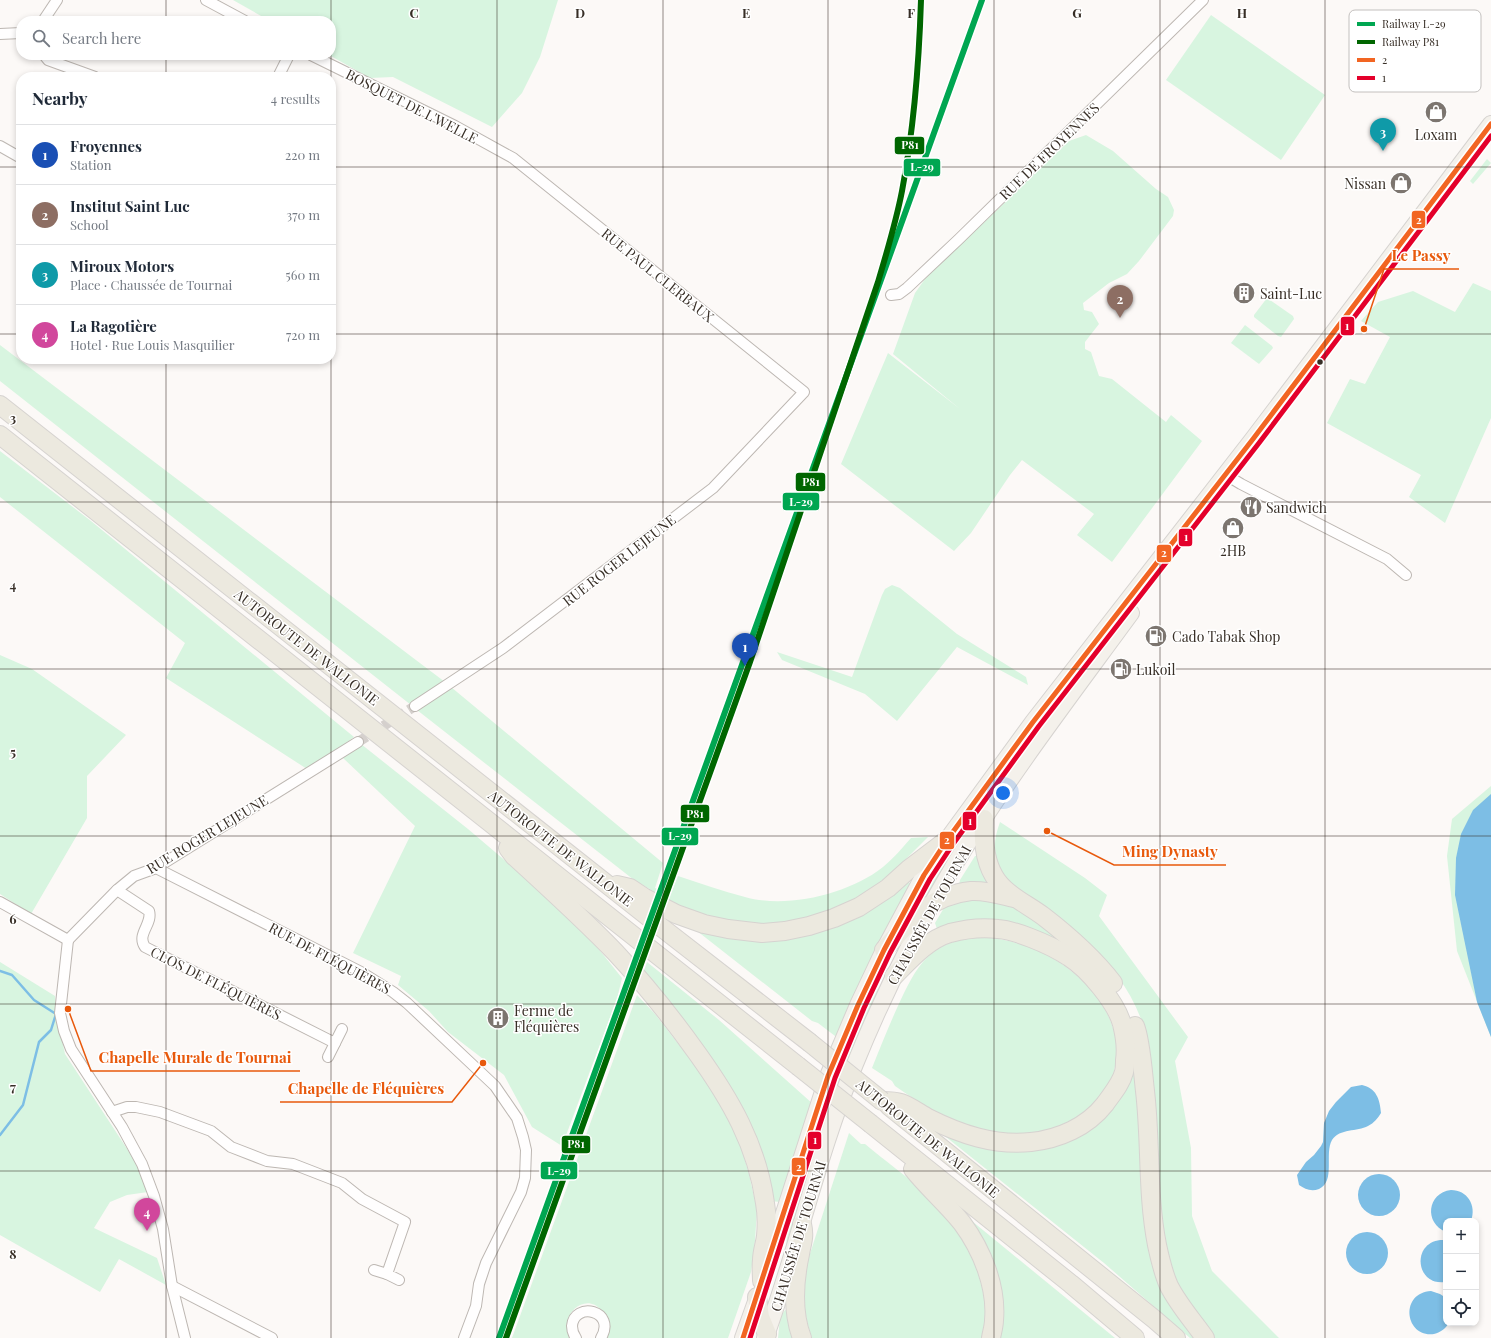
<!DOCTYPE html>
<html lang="en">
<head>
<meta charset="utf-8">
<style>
  :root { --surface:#fff; --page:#f6f6f7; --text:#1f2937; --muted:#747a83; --line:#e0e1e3; --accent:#ea580c }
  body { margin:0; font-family:"Playfair Display",serif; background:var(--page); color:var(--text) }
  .controls { position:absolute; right:12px; bottom:12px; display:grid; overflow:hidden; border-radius:8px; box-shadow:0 2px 6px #0003 }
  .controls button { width:36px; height:36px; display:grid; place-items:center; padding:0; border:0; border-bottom:1px solid var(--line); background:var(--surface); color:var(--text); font:20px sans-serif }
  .you { position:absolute; left:1003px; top:793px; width:14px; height:14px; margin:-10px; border:3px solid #fff; border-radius:50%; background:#1a73e8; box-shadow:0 0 0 6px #1a73e833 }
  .badge { display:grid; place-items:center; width:26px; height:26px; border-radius:50%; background:var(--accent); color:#fff; font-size:13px; font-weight:700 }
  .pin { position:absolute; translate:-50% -33px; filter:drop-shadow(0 1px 2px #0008) }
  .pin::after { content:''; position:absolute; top:21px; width:14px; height:12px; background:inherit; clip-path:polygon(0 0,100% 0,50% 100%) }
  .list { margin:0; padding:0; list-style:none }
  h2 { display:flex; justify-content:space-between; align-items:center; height:52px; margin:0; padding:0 16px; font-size:17px }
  h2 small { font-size:13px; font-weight:400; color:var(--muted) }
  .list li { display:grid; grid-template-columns:26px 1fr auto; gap:12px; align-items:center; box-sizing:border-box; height:60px; padding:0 16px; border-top:1px solid var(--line) }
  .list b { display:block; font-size:15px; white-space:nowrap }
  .list p { margin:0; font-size:13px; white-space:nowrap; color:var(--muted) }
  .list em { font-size:13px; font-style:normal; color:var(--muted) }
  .icon { flex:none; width:22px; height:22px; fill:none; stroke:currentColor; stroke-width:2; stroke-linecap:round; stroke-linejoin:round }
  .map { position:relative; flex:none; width:1491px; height:1338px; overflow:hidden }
  .search { position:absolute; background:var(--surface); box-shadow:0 2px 6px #0003; left:16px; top:16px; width:320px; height:44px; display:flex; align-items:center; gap:10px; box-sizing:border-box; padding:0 14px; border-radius:16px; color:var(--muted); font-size:15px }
  .panel { position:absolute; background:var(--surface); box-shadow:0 2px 6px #0003; left:16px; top:72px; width:320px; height:292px; border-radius:16px }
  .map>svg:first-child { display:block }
</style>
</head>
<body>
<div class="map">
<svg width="1491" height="1338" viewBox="0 0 1491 1338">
  <rect width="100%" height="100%" fill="#fcf9f7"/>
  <g fill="#d8f5e0">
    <polygon points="233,0 558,0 540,57 522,93 492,127 393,77 370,78 329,55 331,55 331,21 270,21"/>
    <polygon points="1211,15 1325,95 1281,160 1166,80"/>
    <polygon points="1086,135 1113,151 1156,189 1168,197 1174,210 1173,216 1139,261 1127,274 1109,283 1083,303 1084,310 1092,312 1099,324 1085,342 1085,349 1091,352 1099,376 1112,379 1166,422 1171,415 1202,441 1112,562 1077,535 1094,514 1022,460 1010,475 971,533 954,551 841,464 888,353 960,409 893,354 915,293 925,279 1069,141"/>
    <polygon points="1487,159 1491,163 1473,184 1470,181"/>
    <polygon points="1473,283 1491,291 1491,418 1445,523 1409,497 1421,475 1327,423 1350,379 1365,384 1390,337 1361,321 1378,302 1413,291 1455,312"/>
    <polygon points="1267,298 1293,316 1294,319 1281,337 1278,336 1254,317 1254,315"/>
    <polygon points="1245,325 1272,346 1273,348 1259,364 1231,343"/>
    <polygon points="0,345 62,392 445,682 411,705 0,381"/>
    <polygon points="0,451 91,521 354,737 334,752 307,769 166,678 185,643 0,497"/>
    <polygon points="892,585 900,588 957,634 1026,677 1028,685 957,647 897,721 865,694 782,660 777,652 852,677 882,595 885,589"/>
    <polygon points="0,655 32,669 126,735 87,776 87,818 31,914 0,894"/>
    <path d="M 451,687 L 663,863 L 655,888 L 671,893 L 678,876 C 700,883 722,891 745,897 C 787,909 849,894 883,867 C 894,858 902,848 911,838 L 928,837 L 889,876 L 846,906 L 793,922 L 765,924 L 743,923 L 713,918 L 679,906 L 634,880 L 417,710 Z"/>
    <polygon points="361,744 468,829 549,898 589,937 622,978 617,999 562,1146 532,1127 504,1075 448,1032 429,1011 398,985 401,976 353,953 415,826 343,758"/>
    <polygon points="1491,786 1491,1037 1457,951 1447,856 1452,819"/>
    <polygon points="980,811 936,891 924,899 923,897 963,830"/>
    <path d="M 1000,822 L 1085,878 L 1107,895 L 1099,916 L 1188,1037 L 1175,1061 L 1191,1148 L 1192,1216 L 1212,1271 L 1279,1338 L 1215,1338 C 1199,1317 1182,1296 1172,1272 C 1162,1246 1160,1207 1158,1179 C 1154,1133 1151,1088 1147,1043 C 1145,1035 1144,1026 1141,1019 C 1117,955 1060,921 1008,881 C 994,861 991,846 1000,822 Z"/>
    <polygon points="975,856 978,856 991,879 987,888 959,885 960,880"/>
    <polygon points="904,882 909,882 912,887 839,1039 818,1023 812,1021 692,927 762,939"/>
    <path d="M 978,896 C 984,897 990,897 996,898 C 1018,902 1037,921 1055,933 C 1086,956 1115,987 1129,1023 C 1135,1039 1136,1057 1138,1073 C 1143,1114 1143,1154 1145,1194 C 1147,1221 1150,1252 1160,1277 C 1169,1300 1184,1319 1199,1338 L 1190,1338 L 1104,1263 L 936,1129 C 973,1143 1008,1155 1048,1146 C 1066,1142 1082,1133 1096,1122 C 1108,1111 1118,1098 1124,1083 C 1142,1034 1117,990 1079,959 C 1051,935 1005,922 969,925 C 959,926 946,933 937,929 L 935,923 L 948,901 L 968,897 Z"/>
    <path d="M 982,937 C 1035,940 1090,972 1111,1022 C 1112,1027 1115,1032 1116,1036 C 1118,1043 1116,1051 1116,1057 C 1113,1122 1033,1144 980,1130 C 949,1122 921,1104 895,1086 L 892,1081 L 872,1068 C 880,1048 888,1028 897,1008 C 917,965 929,940 982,937 Z"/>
    <polygon points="0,962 55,996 57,1017 65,1054 135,1161 148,1192 127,1195 110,1202 94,1228 157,1258 166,1285 119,1259 100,1292 0,1235"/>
    <polygon points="647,962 719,1020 813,1104 781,1202 769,1201 761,1163 642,976"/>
    <polygon points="884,980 786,1251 787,1233 824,1118 850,1047 872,997"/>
    <path d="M 637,995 L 655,1014 L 697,1068 L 728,1116 L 740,1143 L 749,1174 L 757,1210 L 755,1241 L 751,1272 L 728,1338 L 604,1338 L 610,1330 C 608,1324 606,1315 601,1310 C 589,1296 570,1306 567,1323 C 566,1328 569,1333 569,1338 L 512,1338 Z"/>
    <path d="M 849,1133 L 861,1144 L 865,1144 C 885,1161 907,1176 926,1194 C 964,1230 995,1285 982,1338 L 812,1338 C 804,1315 801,1293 805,1269 Z"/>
    <polygon points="967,1217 1115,1338 997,1338"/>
    <polygon points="785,1310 788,1311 798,1338 778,1338 780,1317"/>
  </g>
  <g fill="#7dbee5">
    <polygon points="1491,794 1491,1037 1477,1002 1455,895 1456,858 1461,834 1473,810"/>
    <path d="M 1362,1085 C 1376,1088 1380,1099 1381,1113 C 1378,1118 1374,1123 1368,1126 C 1357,1132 1340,1128 1332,1140 C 1324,1154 1336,1181 1319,1189 C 1311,1192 1305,1189 1299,1185 L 1297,1175 L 1306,1162 L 1314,1155 L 1321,1146 L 1323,1142 L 1324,1123 L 1329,1111 L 1336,1102 L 1351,1087 Z"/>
    <circle cx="1379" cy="1195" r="21"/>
    <path d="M 1451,1190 C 1467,1190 1477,1205 1471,1221 L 1446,1221 L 1446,1232 C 1424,1223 1427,1193 1451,1190 Z"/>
    <circle cx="1367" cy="1253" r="21"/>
    <path d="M 1444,1240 L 1446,1241 L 1446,1282 C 1414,1287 1411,1239 1444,1240 Z"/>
    <path d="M 1431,1291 L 1440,1294 L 1446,1298 L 1446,1323 L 1449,1323 C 1446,1328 1441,1332 1434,1334 C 1405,1338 1399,1293 1431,1291 Z"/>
  </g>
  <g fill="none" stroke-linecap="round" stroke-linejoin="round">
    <polyline stroke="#7dbee5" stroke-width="2.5" points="0,971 12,975 34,1000 56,1014 51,1030 39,1042 23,1105 0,1135"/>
    <polyline stroke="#d5d0cd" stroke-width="10" stroke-dasharray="10 5" stroke-linecap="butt" points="358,742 415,706"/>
    <g stroke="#bdb7b2" stroke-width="12">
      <g id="minor">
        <polyline points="206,0 245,21"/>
        <polyline points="43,21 57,0"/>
        <polyline points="0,34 21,33"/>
        <polyline points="44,55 48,60 95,77"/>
        <polyline points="311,55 455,126 513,158 804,392 713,488 503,648 415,706"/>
        <polyline points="278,77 289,55"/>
        <polyline points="0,146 21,158"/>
        <polyline points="891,295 899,294 907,288 959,239 1203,0"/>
        <polyline points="1226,475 1241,484 1387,559 1406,575"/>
        <polyline points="156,868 361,972 393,992 407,1003 495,1086 517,1118 523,1137 526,1150 525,1178 521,1192 486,1263 479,1284 476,1306 464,1338"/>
        <path d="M 117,890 L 149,911 C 153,924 136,934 145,947 L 335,1043 L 342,1029"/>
        <polyline points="0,902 68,940"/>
        <polyline points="68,940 60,1013 64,1031 71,1049 122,1127 142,1164 154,1196 163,1229 172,1286 185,1338"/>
        <polyline points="68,940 117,890 134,876 156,868 358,742"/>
        <polyline points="328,1057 335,1043"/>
        <polyline points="112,1112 127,1107 136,1107 160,1112 211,1131 231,1147 267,1161 293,1164 342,1183 362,1199 405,1222 387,1274 399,1280"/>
        <polyline points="374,1270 387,1274"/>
        <polyline points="172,1286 272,1338"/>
        <path d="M 576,1338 C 573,1334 572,1331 572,1326 C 574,1301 617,1310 601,1338"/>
      </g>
    </g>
    <g stroke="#d6d3d0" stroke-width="18">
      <g id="primary">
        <polyline points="767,1266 828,1076 858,1005 884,950 924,875 947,840 1033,722 1253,439 1491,124"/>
        <polyline points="743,1338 758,1296"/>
        <path d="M 765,1338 C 798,1248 818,1153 855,1064 C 883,995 917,927 956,862 C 1009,776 1071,695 1131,613"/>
      </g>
    </g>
    <g stroke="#d6d3d0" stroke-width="20">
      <g id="motorway">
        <polyline points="0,405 670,934 809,1042"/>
        <polyline points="0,435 798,1066"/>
        <path d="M 984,819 C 983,839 984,859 994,876 C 1004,894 1027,904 1043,916 C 1069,936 1093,957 1113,983"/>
        <path d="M 508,848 L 514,856 C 548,887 582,918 615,952 C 644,983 672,1018 697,1053 C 730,1099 757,1145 765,1203 C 767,1214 767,1225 766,1236 C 765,1244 762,1252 762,1260 C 761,1267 762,1274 762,1281"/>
        <polyline points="617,885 630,888 645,898 676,914 704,924 728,929 762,933 785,931 809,926 834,918 859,907 888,888 909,869 947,840"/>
        <path d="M 884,950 C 910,920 929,896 971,891 C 986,890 1001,895 1014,898"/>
        <path d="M 1135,1026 C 1141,1041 1143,1074 1145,1091 C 1151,1142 1147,1194 1157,1245 C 1160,1259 1163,1273 1169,1286 C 1178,1304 1193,1321 1205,1338"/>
        <path d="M 882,1101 C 888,1101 895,1101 901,1103 C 910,1106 919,1113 928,1118 C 960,1134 994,1146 1031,1142 C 1059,1139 1087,1127 1105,1104 C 1112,1094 1121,1084 1124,1072 C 1125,1068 1125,1064 1125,1060 C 1127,1047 1125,1036 1122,1024 C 1116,1002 1088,969 1069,957 C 1057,949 1044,943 1031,938 C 1021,934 1009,930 998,929 C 982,927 965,929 950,933 C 927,940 910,960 894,976"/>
        <polyline points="889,1106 1154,1319 1176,1338"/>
        <polyline points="871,1124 1071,1284 1135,1338"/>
        <path d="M 913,1169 C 928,1188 947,1204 962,1223 C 982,1250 997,1287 994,1320 C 994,1326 992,1332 991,1338"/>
        <path d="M 802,1224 C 805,1237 802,1242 800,1254 C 794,1282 792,1312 802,1338"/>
        <polyline points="757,1297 760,1317 767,1334"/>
      </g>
    </g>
    <use href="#minor" stroke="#fffefe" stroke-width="10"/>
    <use href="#primary" stroke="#f4f1eb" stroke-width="16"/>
    <use href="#motorway" stroke="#ece9df" stroke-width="18"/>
    <g stroke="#d7d7d6" stroke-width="4">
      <polyline id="rail" points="537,1234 572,1154"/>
    </g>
    <use href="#rail" stroke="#fff" stroke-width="2.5" stroke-dasharray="8" stroke-linecap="butt"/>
    <g stroke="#d6d3d0" stroke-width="20" stroke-linecap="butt">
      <g id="motorway-bridge">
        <polyline points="809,1042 882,1101"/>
        <polyline points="798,1066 871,1124"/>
      </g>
    </g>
    <use href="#motorway-bridge" stroke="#ece9df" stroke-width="18"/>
    <g stroke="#fff" stroke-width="8">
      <polyline id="bus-1" points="743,1338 828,1076 858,1005 884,950 924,875 947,840 1033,722 1253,439 1491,124"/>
    </g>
    <g stroke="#fff" stroke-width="8">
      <polyline id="bus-2" points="750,1338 835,1078 864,1008 890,953 930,879 953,844 1039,726 1259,443 1491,136"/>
    </g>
    <use href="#bus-1" stroke="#f26522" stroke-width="5"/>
    <use href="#bus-2" stroke="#e4002b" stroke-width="5"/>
    <g stroke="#fff" stroke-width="9">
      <polyline id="rail-1" points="499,1338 982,0"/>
    </g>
    <g stroke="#fff" stroke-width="9">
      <path id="rail-2" d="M 506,1338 L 750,662 L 878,282 C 887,252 896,222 902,191 C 914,128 919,64 921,0"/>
    </g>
    <use href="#rail-1" stroke="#00a651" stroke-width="6"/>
    <use href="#rail-2" stroke="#060" stroke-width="6"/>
  </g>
  <path fill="none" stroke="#372e26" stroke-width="1" stroke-opacity="0.55" d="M 166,0 L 166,21M 331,0 L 331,1338M 497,0 L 497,1338M 663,0 L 663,1338M 828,0 L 828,1338M 994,0 L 994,1338M 1160,0 L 1160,1338M 1325,0 L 1325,1338M 166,55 L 166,77M 0,167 L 21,167M 331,167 L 1491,167M 0,334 L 21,334M 331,334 L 1491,334M 166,359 L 166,1338M 0,502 L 1491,502M 0,669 L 1491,669M 0,836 L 1491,836M 0,1004 L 1491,1004M 0,1171 L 1491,1171"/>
  <defs>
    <g id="shop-disc" transform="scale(1.15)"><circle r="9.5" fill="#7c756f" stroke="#fff"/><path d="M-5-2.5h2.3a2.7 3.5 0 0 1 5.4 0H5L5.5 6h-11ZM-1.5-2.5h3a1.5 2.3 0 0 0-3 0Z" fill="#fff"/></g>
    <g id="building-disc" transform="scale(1.15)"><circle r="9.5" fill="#7c756f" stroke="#fff"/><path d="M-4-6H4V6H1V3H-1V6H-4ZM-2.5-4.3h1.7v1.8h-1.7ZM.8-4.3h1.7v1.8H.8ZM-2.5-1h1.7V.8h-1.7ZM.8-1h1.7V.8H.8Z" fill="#fff"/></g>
    <g id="restaurant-disc" transform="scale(1.15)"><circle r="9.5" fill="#7c756f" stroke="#fff"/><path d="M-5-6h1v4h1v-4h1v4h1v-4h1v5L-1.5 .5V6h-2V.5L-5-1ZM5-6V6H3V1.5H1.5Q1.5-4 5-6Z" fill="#fff"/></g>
    <g id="fuel-disc" transform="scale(1.15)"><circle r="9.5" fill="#7c756f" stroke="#fff"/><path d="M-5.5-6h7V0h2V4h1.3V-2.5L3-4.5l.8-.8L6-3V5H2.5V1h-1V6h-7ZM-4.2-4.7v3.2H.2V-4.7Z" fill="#fff"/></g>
  </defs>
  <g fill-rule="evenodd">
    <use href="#shop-disc" x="1436" y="112"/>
    <use href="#shop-disc" x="1401" y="183"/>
    <use href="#building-disc" x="1244" y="293"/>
    <use href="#restaurant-disc" x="1251" y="507"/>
    <use href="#shop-disc" x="1233" y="528"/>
    <use href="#fuel-disc" x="1156" y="636"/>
    <use href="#fuel-disc" x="1121" y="669"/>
    <use href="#building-disc" x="498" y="1018"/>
  </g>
  <circle fill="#372e26" stroke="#fff" stroke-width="1.5" cx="1320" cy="362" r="3.5"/>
  <g text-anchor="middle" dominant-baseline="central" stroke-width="3" stroke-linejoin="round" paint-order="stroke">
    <g font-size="14" fill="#372e26" stroke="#fff">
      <text transform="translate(412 106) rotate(27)">BOSQUET DE L'WELLE</text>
      <text transform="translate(1049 151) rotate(-44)">RUE DE FROYENNES</text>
      <text transform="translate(658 275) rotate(39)">RUE PAUL CLERBAUX</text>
      <text transform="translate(619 560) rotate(-38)">RUE ROGER LEJEUNE</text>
      <text transform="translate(307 647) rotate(38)">AUTOROUTE DE WALLONIE</text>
      <text transform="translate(207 834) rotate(-31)">RUE ROGER LEJEUNE</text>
      <text transform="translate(561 848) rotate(38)">AUTOROUTE DE WALLONIE</text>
      <text transform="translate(929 915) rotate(-61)">CHAUSSÉE DE TOURNAI</text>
      <text transform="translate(330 958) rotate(28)">RUE DE FLÉQUIÈRES</text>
      <text transform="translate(216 983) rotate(27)">CLOS DE FLÉQUIÈRES</text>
      <text transform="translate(928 1138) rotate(39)">AUTOROUTE DE WALLONIE</text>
      <text transform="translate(798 1236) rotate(-73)">CHAUSSÉE DE TOURNAI</text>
    </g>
    <g font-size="14" fill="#372e26" stroke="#fff" text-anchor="start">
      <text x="1436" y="134" text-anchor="middle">Loxam</text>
      <text x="1386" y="183" text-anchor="end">Nissan</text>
      <text x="1260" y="293">Saint-Luc</text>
      <text x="1266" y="507">Sandwich</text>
      <text x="1233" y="550" text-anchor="middle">2HB</text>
      <text x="1172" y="636">Cado Tabak Shop</text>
      <text x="1136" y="669">Lukoil</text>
      <text x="514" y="1010">Ferme de<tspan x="514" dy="16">Fléquières</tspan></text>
    </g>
  </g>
  <rect x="1349" y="10" width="132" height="82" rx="6" fill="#fff" stroke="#c3c0be" stroke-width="1"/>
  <rect x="1357" y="22" width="18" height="4" fill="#00a651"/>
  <rect x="1357" y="40" width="18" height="4" fill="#060"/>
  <rect x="1357" y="58" width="18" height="4" fill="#f26522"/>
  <rect x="1357" y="76" width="18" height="4" fill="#e4002b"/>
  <g font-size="11" fill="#372e26">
    <text x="1382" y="28">Railway L-29</text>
    <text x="1382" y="46">Railway P81</text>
    <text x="1382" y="64">2</text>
    <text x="1382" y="82">1</text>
  </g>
  <g font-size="13" text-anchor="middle" font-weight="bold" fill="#372e26" stroke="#fff" stroke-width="3" stroke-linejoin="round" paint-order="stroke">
    <text x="414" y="18">C</text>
    <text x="580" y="18">D</text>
    <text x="746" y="18">E</text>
    <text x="911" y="18">F</text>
    <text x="1077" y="18">G</text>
    <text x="1242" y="18">H</text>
    <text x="13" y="423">3</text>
    <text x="13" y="590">4</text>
    <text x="13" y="757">5</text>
    <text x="13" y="924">6</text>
    <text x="13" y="1092">7</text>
    <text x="13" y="1259">8</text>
  </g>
  <path fill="none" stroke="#e8590c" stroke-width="1.5" d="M1364 329L1384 269H1459M1047 831L1114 865H1226M68 1009L91 1071H300M483 1063L452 1102H280"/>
  <g fill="#e8590c" stroke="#fff" stroke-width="1.5">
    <circle cx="1364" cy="329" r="4"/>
    <circle cx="1047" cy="831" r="4"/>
    <circle cx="68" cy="1009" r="4"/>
    <circle cx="483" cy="1063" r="4"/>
  </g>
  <g font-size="15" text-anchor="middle" font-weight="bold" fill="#e8590c" stroke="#fff" stroke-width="3" stroke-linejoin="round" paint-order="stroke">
    <text x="1421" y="261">Le Passy</text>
    <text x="1170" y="857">Ming Dynasty</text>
    <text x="195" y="1063">Chapelle Murale de Tournai</text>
    <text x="366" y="1094">Chapelle de Fléquières</text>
  </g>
  <g stroke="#fff" stroke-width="1.5">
    <rect x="894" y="136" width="31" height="19" rx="4" fill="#060"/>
    <rect x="903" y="158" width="38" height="19" rx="4" fill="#00a651"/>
    <rect x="1411" y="210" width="15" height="19" rx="4" fill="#f26522"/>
    <rect x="1340" y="316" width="15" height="20" rx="4" fill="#e4002b"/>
    <rect x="795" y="472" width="31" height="20" rx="4" fill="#060"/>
    <rect x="782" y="492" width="38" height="19" rx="4" fill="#00a651"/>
    <rect x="1178" y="528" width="15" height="19" rx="4" fill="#e4002b"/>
    <rect x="1156" y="544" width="16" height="19" rx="4" fill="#f26522"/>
    <rect x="680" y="804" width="30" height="19" rx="4" fill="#060"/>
    <rect x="962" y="811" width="15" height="20" rx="4" fill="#e4002b"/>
    <rect x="661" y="827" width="38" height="19" rx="4" fill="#00a651"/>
    <rect x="939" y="831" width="16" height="19" rx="4" fill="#f26522"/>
    <rect x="807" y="1131" width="15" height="19" rx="4" fill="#e4002b"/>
    <rect x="561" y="1135" width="30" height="19" rx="4" fill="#060"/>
    <rect x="791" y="1157" width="15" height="19" rx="4" fill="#f26522"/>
    <rect x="540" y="1161" width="38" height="19" rx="4" fill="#00a651"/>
  </g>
  <g font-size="11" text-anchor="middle" font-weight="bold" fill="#fff">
    <text x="910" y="149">P81</text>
    <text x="922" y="171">L-29</text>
    <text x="1419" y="224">2</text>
    <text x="1347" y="330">1</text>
    <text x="811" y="486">P81</text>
    <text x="801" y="506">L-29</text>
    <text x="1186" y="541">1</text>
    <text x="1164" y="557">2</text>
    <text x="695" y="818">P81</text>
    <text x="970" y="825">1</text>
    <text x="680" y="840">L-29</text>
    <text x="947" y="844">2</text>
    <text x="815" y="1144">1</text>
    <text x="576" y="1148">P81</text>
    <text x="799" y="1171">2</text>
    <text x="559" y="1175">L-29</text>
  </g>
</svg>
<div class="controls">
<button>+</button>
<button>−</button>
<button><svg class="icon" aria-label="locate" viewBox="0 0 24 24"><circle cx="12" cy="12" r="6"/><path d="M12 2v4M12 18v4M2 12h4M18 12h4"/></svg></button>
</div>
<div class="you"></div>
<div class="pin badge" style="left:745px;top:666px;background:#1a4fb4">1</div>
<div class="pin badge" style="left:1120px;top:318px;background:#8d6e63">2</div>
<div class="pin badge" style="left:1383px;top:151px;background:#0f9aa8">3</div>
<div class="pin badge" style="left:147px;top:1231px;background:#d1479c">4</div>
<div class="search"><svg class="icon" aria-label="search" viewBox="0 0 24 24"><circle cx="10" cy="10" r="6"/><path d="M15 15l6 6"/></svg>Search here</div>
<section class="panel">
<h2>Nearby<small>4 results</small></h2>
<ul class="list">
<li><span class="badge" style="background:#1a4fb4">1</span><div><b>Froyennes</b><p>Station</p></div><em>220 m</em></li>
<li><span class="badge" style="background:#8d6e63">2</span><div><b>Institut Saint Luc</b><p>School</p></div><em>370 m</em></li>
<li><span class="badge" style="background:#0f9aa8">3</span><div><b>Miroux Motors</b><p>Place · Chaussée de Tournai</p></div><em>560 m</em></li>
<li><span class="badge" style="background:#d1479c">4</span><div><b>La Ragotière</b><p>Hotel · Rue Louis Masquilier</p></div><em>720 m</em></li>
</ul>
</section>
</div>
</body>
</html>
